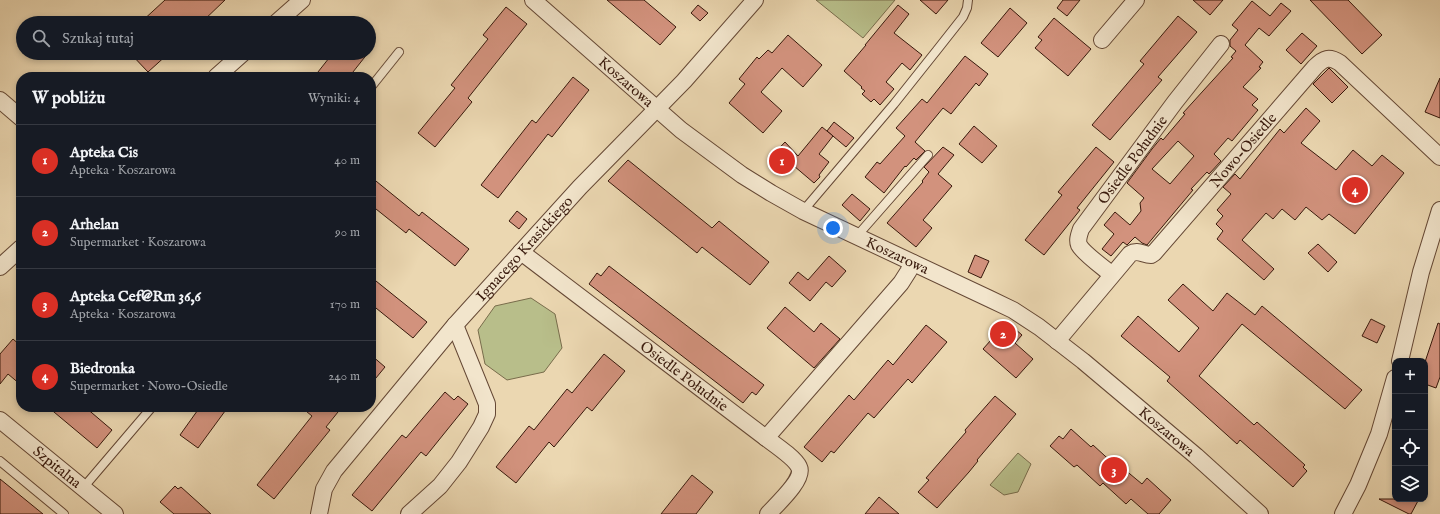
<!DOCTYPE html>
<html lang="pl">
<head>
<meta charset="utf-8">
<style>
  :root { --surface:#171b24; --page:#242831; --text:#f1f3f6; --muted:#9ea1a6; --line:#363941; --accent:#d93025 }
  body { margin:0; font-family:"IM FELL English",serif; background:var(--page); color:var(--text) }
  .controls { position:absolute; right:12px; bottom:12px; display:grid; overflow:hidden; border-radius:8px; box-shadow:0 2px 6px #0003 }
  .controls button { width:36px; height:36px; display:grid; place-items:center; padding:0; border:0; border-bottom:1px solid var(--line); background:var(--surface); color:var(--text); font:20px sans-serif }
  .you { position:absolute; left:833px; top:228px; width:14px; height:14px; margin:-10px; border:3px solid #fff; border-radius:50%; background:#1a73e8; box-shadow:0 0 0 6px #1a73e833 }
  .badge { display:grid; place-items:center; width:26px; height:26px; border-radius:50%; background:var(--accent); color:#fff; font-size:13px; font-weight:700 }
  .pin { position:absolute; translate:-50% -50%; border:2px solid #fff; box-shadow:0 1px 4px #0006 }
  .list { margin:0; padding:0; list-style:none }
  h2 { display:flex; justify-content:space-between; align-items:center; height:52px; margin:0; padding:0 16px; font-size:17px }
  h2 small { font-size:13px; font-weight:400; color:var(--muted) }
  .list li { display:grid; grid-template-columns:26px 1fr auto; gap:12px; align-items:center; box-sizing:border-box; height:72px; padding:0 16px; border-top:1px solid var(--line) }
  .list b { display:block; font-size:15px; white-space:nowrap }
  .list p { margin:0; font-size:13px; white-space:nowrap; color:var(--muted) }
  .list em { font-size:13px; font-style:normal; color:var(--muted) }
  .icon { flex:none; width:22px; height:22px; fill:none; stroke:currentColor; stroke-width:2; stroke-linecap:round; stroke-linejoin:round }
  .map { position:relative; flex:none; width:1440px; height:514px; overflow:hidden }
  .search { position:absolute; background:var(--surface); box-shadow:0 2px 6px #0003; left:16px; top:16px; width:360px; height:44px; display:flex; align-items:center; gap:10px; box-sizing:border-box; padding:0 14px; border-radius:22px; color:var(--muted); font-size:15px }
  .panel { position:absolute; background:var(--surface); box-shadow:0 2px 6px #0003; left:16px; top:72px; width:360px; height:340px; border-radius:16px }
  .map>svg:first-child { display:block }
</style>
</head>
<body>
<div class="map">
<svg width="1440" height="514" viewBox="0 0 1440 514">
  <rect width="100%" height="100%" fill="#ebd7b1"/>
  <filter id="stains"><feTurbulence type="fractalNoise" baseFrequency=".005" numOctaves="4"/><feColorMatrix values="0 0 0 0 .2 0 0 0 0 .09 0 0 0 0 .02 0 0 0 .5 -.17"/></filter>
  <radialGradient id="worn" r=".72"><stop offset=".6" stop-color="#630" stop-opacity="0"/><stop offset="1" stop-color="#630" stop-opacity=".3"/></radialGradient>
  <g fill="#b8be8a" stroke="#786c4b">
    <polygon points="816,0 895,0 863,38"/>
    <polygon points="531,298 555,314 562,348 544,372 507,380 485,364 478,330 495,306"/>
    <polygon points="1018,453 1031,464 1018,492 1004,495 990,485"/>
  </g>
  <g fill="#d2927d" stroke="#38190c" fill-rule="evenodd">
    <polygon points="165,0 225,0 201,23 140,23"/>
    <polygon points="607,0 644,0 676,27 660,45"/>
    <polygon points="920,0 948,0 936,14"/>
    <polygon points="1063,0 1080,0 1067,16 1057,8"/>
    <polygon points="1193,0 1223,0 1210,15"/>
    <polygon points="1310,0 1348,0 1382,35 1362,54"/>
    <path d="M 1252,1 L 1270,16 L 1281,3 L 1291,11 L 1269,36 L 1259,28 L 1245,45 L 1263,62 L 1259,67 L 1261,68 L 1243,87 L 1258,99 L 1252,105 L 1258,110 L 1232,141 L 1228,138 L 1214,154 L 1221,161 L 1209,174 L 1207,172 L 1191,189 L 1193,190 L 1147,245 L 1142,243 L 1135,237 L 1127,245 L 1123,242 L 1111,256 L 1102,249 L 1114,234 L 1104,225 L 1115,212 L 1130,225 L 1141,211 L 1140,203 L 1144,198 L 1127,183 L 1152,149 L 1161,138 L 1163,140 L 1185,114 L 1183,113 L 1233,58 L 1231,57 L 1236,51 L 1230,46 L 1230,40 L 1238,30 L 1232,25 ZM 1178,141 L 1194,156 L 1170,184 L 1152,169 Z"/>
    <polygon points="698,5 708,13 700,21 691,13"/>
    <polygon points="898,5 909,14 894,33 922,55 910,70 902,63 886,82 894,89 880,105 874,99 871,102 862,94 865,91 861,88 862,87 844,71 866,45 865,45"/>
    <polygon points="506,7 527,24 468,98 472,102 435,147 418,133 455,88 451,85 488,39 483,35"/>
    <polygon points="1010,8 1027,23 998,57 981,43"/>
    <polygon points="1178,16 1197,32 1158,77 1162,80 1110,140 1092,125 1144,64 1140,61"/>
    <polygon points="1054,18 1091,49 1068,76 1035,48 1042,40 1038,37"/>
    <polygon points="1302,33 1317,46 1301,64 1286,50"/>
    <polygon points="788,35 822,65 803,87 782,68 761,92 782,111 763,133 729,103 745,84 739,79 757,57 759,59 768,50 772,53"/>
    <polygon points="130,53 169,53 148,72"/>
    <polygon points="333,53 368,53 349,77 314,77"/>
    <polygon points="965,56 988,74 979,86 976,83 951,114 943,108 915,142 925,151 916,160 914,158 906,167 905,166 884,193 865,177 877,162 880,164 905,136 896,128 922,99 927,103"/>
    <polygon points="1329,68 1348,87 1332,103 1313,84"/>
    <polygon points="573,77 589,90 552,137 548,134 498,198 481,185 532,120 536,123"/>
    <polygon points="1440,78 1440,118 1425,112"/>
    <polygon points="1306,108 1320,121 1301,143 1336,170 1353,150 1372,166 1382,155 1404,173 1355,234 1329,214 1322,220 1306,207 1295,220 1282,209 1273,219 1266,213 1242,240 1274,269 1264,280 1217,239 1223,231 1216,224 1223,216 1217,210 1231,194 1223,187 1235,174 1240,179 1280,129 1284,133"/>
    <polygon points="834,122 854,138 846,147 827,131"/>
    <polygon points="974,126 997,146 982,163 959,144"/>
    <polygon points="822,127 833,136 819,154 829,162 819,175 820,177 814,183 794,166 785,175 769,159 785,142 798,156"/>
    <polygon points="943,147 954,155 938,174 952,186 923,220 932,228 916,247 887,223 923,182 922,181 929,172 924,167"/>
    <polygon points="1096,147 1114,162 1077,208 1080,210 1044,255 1025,240 1062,195 1058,192"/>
    <polygon points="628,160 712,228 719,221 769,262 750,285 702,247 697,253 608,181"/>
    <polygon points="371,177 419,216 422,212 469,249 455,266 409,229 406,233 371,205"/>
    <polygon points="852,194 870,209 860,221 842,205"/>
    <polygon points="517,211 527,219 519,229 509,221"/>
    <polygon points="1318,244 1337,262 1328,272 1308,253"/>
    <polygon points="975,255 989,261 981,278 968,272"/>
    <polygon points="829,256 846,271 832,287 826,282 810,301 789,283 798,272 808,280"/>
    <polygon points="609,266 764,385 756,395 752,392 743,403 589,284 597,273 601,276"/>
    <polygon points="371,277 427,322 413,338 371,304"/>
    <polygon points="1183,284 1213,311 1227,293 1255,315 1262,306 1362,390 1345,409 1242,324 1199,376 1254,425 1257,422 1305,465 1303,467 1307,471 1293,487 1240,440 1237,444 1167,381 1170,377 1121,336 1138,316 1179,352 1199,328 1168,300"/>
    <polygon points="785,307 814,332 821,323 840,339 814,368 767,328"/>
    <polygon points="1371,319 1385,326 1377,343 1362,336"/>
    <polygon points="1007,322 1022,335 1015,343 1033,359 1016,378 983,349"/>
    <polygon points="1438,323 1440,324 1440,377 1436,388 1425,384 1425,362"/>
    <polygon points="926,325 947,342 912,383 908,379 874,418 868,413 834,453 831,451 822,462 804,447 849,395 854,400 888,360 893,365"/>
    <polygon points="13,339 21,346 21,385 8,374 0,384 0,354"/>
    <polygon points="604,354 625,371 592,411 587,407 554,447 549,442 516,483 496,467 529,426 534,430 567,389 572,393"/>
    <polygon points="371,355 385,367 371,384"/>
    <polygon points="445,392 454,400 458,396 468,404 426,456 421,452 372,511 352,495 402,435 406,438"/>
    <polygon points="995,396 1016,414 977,460 978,461 969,472 937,508 918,492 929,480 926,478 966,432 965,430"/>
    <polygon points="48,407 85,407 112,430 97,448"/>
    <polygon points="200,407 228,407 198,448 180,435"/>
    <polygon points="301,407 342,407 326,427 330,430 274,499 257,485 312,416"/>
    <polygon points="1071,429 1091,447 1093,445 1116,466 1118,464 1142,484 1147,478 1171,500 1159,514 1148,514 1131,499 1126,504 1103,483 1100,486 1077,465 1074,467 1050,446 1059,436 1063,439"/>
    <polygon points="692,475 713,492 696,514 661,514"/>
    <polygon points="0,479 43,514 0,514"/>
    <polygon points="175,486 178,489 181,487 211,514 174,514 160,502"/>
    <polygon points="879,497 899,514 865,514"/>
    <polygon points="1379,499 1419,499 1411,514 1409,514"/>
  </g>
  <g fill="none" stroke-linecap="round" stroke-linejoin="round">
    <g stroke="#654835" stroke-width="10">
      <g id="lane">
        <polyline points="371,87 399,52"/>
        <polyline points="803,211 894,104 937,50 963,17 967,8 968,0"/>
        <polyline points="857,236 928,155"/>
        <polyline points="0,461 64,514"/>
        <polyline points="83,488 152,407"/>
      </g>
    </g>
    <g stroke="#654835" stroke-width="18">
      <g id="street">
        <path id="s1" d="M 533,0 L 681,130 L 742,175 L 771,193 L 803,211 L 990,299 L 1013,310 L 1039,327 L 1083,361 L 1196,456 L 1260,514"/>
        <polyline points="276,23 302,0"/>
        <polyline points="1102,40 1136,0"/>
        <polyline points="216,77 243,53"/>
        <polyline points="0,100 21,118"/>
        <path id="s2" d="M 521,252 L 766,438 C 774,444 795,458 799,467 C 805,479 776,505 768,514"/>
        <polyline points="0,267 21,248"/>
        <path id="s3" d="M 1111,274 C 1104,268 1083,253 1079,245 C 1077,240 1079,235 1081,229 L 1175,102 L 1221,44"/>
        <path id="s4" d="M 1057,341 L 1130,254 C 1138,249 1143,255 1151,255 L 1154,253 L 1315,67 C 1324,58 1329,56 1340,63 L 1440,157"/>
        <polyline points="1400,361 1421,272 1440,210"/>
        <path id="s5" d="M 0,420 L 115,514"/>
        <polyline points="766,438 901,283 908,272 913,263"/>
        <path id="s6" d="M 319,514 L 324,489 L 334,471 L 455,325 L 580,187 L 684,81 L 755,0"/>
        <polyline points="409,514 440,486 459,462 481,427 487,414 487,404 455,325"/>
        <polyline points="1343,514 1358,485 1379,434 1395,378"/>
      </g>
    </g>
    <use href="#lane" stroke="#f2e5cc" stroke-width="8"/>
    <use href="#street" stroke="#f2e5cc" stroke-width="16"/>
  </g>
  <g text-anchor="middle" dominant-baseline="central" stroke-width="4" stroke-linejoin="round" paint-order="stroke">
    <g font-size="15" fill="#38190c" stroke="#f2e5cc">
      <text stroke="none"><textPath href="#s1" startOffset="124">Koszarowa</textPath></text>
      <text stroke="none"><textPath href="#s4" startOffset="275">Nowo-Osiedle</textPath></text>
      <text stroke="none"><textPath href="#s3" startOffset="146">Osiedle Południe</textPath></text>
      <text stroke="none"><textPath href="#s6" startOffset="339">Ignacego Krasickiego</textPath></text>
      <text stroke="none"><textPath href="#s1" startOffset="448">Koszarowa</textPath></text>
      <text stroke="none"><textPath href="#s2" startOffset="205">Osiedle Południe</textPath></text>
      <text stroke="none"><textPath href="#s1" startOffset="772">Koszarowa</textPath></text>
      <text stroke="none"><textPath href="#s5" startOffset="74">Szpitalna</textPath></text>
    </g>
  </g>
  <rect width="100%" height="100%" filter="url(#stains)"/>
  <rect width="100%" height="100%" fill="url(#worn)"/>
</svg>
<div class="controls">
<button>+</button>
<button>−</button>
<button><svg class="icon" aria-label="locate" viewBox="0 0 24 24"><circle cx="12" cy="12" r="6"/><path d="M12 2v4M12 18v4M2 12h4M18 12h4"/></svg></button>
<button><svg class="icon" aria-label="layers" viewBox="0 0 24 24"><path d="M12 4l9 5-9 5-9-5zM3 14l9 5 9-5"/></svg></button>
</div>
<div class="you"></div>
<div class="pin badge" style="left:782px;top:161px">1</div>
<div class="pin badge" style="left:1003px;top:334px">2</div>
<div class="pin badge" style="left:1114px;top:470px">3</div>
<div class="pin badge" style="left:1355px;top:190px">4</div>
<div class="search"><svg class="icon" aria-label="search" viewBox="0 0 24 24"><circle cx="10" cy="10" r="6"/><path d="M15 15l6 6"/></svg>Szukaj tutaj</div>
<section class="panel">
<h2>W pobliżu<small>Wyniki: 4</small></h2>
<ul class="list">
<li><span class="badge">1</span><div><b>Apteka Cis</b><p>Apteka · Koszarowa</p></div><em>40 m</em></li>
<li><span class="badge">2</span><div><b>Arhelan</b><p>Supermarket · Koszarowa</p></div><em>90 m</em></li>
<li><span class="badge">3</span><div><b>Apteka Cef@Rm 36,6</b><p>Apteka · Koszarowa</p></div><em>170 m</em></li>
<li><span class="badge">4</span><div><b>Biedronka</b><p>Supermarket · Nowo-Osiedle</p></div><em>240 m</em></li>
</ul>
</section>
</div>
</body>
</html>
